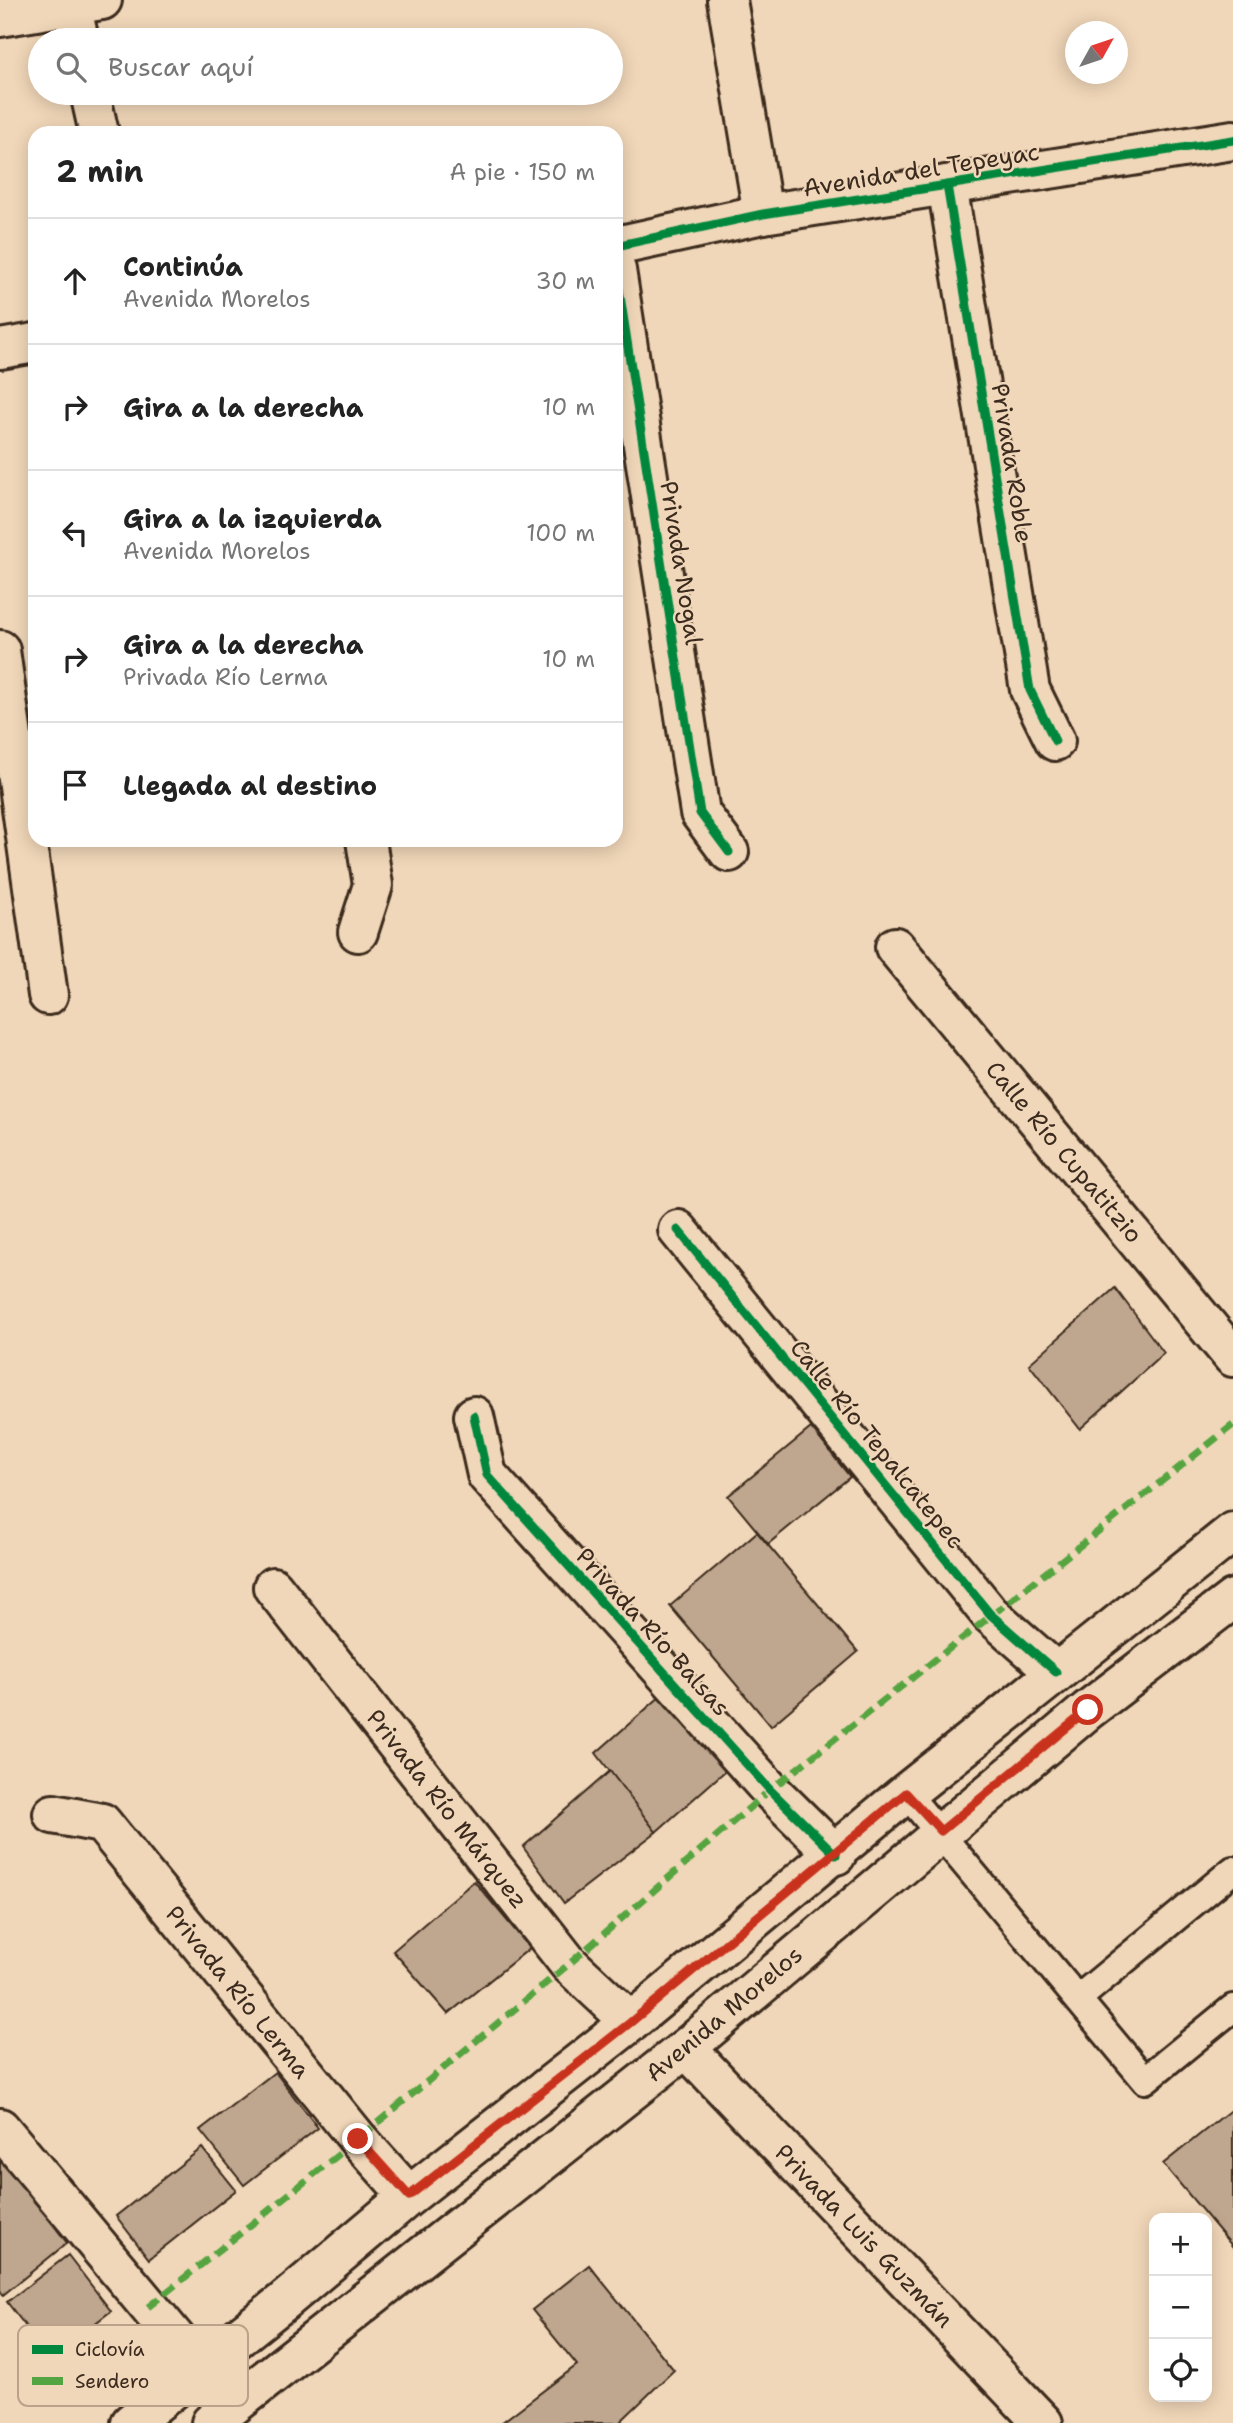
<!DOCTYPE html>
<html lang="es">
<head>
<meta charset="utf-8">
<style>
  :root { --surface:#fff; --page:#f6f6f6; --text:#222; --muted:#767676; --line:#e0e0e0 }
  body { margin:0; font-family:"Shantell Sans",sans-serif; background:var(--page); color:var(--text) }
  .controls { position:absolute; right:21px; bottom:21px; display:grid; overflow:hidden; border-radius:14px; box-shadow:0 4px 18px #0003 }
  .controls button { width:63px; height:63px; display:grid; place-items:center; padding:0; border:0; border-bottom:2px solid var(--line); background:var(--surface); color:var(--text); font:35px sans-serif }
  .compass { position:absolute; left:1065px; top:21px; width:63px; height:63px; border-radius:50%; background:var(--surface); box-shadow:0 4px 18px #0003; rotate:50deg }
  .stop { position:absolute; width:21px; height:21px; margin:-16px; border:5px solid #c8321e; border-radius:50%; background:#fff }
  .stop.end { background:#c8321e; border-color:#fff; box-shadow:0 2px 7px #0008 }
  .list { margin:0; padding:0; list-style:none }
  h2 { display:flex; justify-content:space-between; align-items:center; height:91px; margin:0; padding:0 28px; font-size:30px }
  h2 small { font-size:23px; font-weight:400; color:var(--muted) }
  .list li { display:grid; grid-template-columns:46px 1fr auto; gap:21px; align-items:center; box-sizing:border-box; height:126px; padding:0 28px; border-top:2px solid var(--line) }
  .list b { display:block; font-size:26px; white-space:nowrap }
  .list p { margin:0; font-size:23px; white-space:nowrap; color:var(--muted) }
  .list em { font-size:23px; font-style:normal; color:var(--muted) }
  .icon { flex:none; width:38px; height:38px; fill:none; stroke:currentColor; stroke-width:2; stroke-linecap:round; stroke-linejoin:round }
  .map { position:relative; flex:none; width:1233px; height:2423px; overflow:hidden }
  .search { position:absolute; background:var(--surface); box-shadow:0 4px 18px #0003; left:28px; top:28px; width:595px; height:77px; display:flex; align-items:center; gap:18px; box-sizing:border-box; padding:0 24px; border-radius:38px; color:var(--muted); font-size:26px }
  .panel { position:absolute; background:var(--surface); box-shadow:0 4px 18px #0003; left:28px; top:126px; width:595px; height:721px; border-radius:21px }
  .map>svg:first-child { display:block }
</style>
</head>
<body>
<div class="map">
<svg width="1233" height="2423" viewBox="0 0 1233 2423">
  <rect width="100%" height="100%" fill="#f1d7b9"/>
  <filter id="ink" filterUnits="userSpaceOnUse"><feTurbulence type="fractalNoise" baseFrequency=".0143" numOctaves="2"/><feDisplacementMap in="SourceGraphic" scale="14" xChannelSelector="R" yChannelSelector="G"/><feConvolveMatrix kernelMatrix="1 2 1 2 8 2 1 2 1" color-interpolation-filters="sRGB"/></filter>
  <g filter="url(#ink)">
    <g fill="#bfa68e" stroke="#3b2a1e" stroke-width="2">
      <polygon points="1115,1288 1164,1353 1080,1429 1029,1364"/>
      <polygon points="811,1428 850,1477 768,1544 728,1496"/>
      <polygon points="757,1532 858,1652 771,1726 670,1606"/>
      <polygon points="670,1688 732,1765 656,1832 596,1753"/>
      <polygon points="610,1771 656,1832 564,1903 523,1847"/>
      <polygon points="474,1881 530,1948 448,2014 393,1951"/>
      <polygon points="275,2072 318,2128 244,2185 200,2130"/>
      <polygon points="1233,2108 1233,2247 1163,2164"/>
      <polygon points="202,2148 236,2190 149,2259 116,2216"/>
      <polygon points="0,2152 67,2243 3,2295 0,2290"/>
      <polygon points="68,2255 111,2311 50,2358 7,2302"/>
      <polygon points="589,2265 674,2370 619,2423 501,2423 577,2365 532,2310"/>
    </g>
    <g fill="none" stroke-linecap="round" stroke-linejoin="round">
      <g stroke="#3b2a1e" stroke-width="32">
        <g id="lane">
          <polyline points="906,1793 1145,2080 1233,2008"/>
          <polyline points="1080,1997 1233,1870"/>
        </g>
      </g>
      <g stroke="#3b2a1e" stroke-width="44">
        <g id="street">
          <polyline points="70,0 79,40"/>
          <polyline points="727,0 763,214"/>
          <polyline points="0,17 102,0"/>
          <polyline points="90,93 99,133"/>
          <polyline points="947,185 1030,690 1055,741"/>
          <polyline points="616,246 763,214 1233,140"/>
          <polyline points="616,270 700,813 729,852"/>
          <polyline points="0,349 35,343"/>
          <polyline points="0,650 48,995"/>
          <polyline points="358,932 373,885 366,840"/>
          <polyline points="895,947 1233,1357"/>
          <polyline points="678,1230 990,1614 1056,1672"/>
          <polyline points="474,1416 487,1475 770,1790 836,1855"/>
          <polyline points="273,1587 569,1964 631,2022"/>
          <polyline points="53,1814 102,1823 358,2139 409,2196"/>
          <polyline points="686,2048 1043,2423"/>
          <polyline points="0,2128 200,2368"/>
        </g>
      </g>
      <g stroke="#3b2a1e" stroke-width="44">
        <g id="primary">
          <polyline points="131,2423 283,2302 409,2196 631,2022 906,1793 1233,1532"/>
          <polyline points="211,2423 686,2048 1088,1710 1233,1599"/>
        </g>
      </g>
      <use href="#lane" stroke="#f1d7b9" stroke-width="26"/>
      <use href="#street" stroke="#f1d7b9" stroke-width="38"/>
      <use href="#primary" stroke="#f1d7b9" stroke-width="38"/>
      <polyline stroke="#54a441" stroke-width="7" stroke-dasharray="14 7" stroke-linecap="butt" points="148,2307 358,2139 569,1964 770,1790 1233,1425"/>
      <g stroke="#f1d7b9" stroke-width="13">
        <g id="cycleway">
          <polyline points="947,185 1030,690 1055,741"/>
          <polyline points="616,246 763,214 1233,140"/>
          <polyline points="616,270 700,813 729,852"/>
          <polyline points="678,1230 990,1614 1056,1672"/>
          <polyline points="474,1416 487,1475 770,1790 836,1855"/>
        </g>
      </g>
      <use href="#cycleway" stroke="#00873e" stroke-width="9"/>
    </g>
  </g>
  <g fill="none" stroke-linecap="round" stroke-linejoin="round" filter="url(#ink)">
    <polyline stroke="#c8321e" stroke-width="9" points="358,2139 409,2196 631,2022 906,1793 941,1831 1088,1710"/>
  </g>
  <g text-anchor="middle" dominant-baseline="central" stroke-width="5" stroke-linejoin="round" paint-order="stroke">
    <g font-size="24" fill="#3b2a1e" stroke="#f1d7b9">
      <text transform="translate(921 170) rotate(-9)">Avenida del Tepeyac</text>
      <text transform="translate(1012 463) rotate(81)">Privada Roble</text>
      <text transform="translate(681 563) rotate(81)">Privada Nogal</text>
      <text transform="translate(1064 1152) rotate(50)">Calle Río Cupatitzio</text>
      <text transform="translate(877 1444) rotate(51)">Calle Río Tepalcatepec</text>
      <text transform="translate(653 1632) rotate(48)">Privada Río Balsas</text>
      <text transform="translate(447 1809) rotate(52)">Privada Río Márquez</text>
      <text transform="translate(238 1992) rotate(51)">Privada Río Lerma</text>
      <text transform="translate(724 2014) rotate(-40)">Avenida Morelos</text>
      <text transform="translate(864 2236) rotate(46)">Privada Luis Guzmán</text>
    </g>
  </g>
  <rect x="18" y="2325" width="230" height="81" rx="10" fill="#f1d7b9" stroke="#baa38a" stroke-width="2"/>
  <rect x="32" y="2345" width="31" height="9" fill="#00873e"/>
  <rect x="32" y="2377" width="31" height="8" fill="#54a441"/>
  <g font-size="19" fill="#3b2a1e">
    <text x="75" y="2356">Ciclovía</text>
    <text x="75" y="2388">Sendero</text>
  </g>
</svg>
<div class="controls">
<button>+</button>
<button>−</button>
<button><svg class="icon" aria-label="locate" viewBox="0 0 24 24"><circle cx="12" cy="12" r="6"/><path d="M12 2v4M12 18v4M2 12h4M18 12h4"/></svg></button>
</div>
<svg class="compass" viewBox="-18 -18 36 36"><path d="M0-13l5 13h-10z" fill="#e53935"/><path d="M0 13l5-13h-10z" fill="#767676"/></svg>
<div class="stop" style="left:1088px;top:1710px"></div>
<div class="stop end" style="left:358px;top:2139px"></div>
<div class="search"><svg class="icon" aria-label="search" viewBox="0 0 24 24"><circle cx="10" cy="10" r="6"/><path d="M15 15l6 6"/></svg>Buscar aquí</div>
<section class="panel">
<h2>2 min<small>A pie · 150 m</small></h2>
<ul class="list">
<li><svg class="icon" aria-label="ahead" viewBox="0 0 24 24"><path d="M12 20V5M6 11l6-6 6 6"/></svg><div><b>Continúa</b><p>Avenida Morelos</p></div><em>30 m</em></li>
<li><svg class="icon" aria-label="right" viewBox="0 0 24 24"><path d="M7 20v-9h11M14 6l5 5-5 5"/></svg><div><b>Gira a la derecha</b></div><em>10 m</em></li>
<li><svg class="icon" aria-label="left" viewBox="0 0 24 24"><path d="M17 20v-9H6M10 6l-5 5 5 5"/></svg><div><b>Gira a la izquierda</b><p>Avenida Morelos</p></div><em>100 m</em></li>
<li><svg class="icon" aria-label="right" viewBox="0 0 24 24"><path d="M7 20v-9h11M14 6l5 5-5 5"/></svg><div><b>Gira a la derecha</b><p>Privada Río Lerma</p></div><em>10 m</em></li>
<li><svg class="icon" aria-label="arrive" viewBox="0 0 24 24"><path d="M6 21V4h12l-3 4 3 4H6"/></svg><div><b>Llegada al destino</b></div></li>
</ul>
</section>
</div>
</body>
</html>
